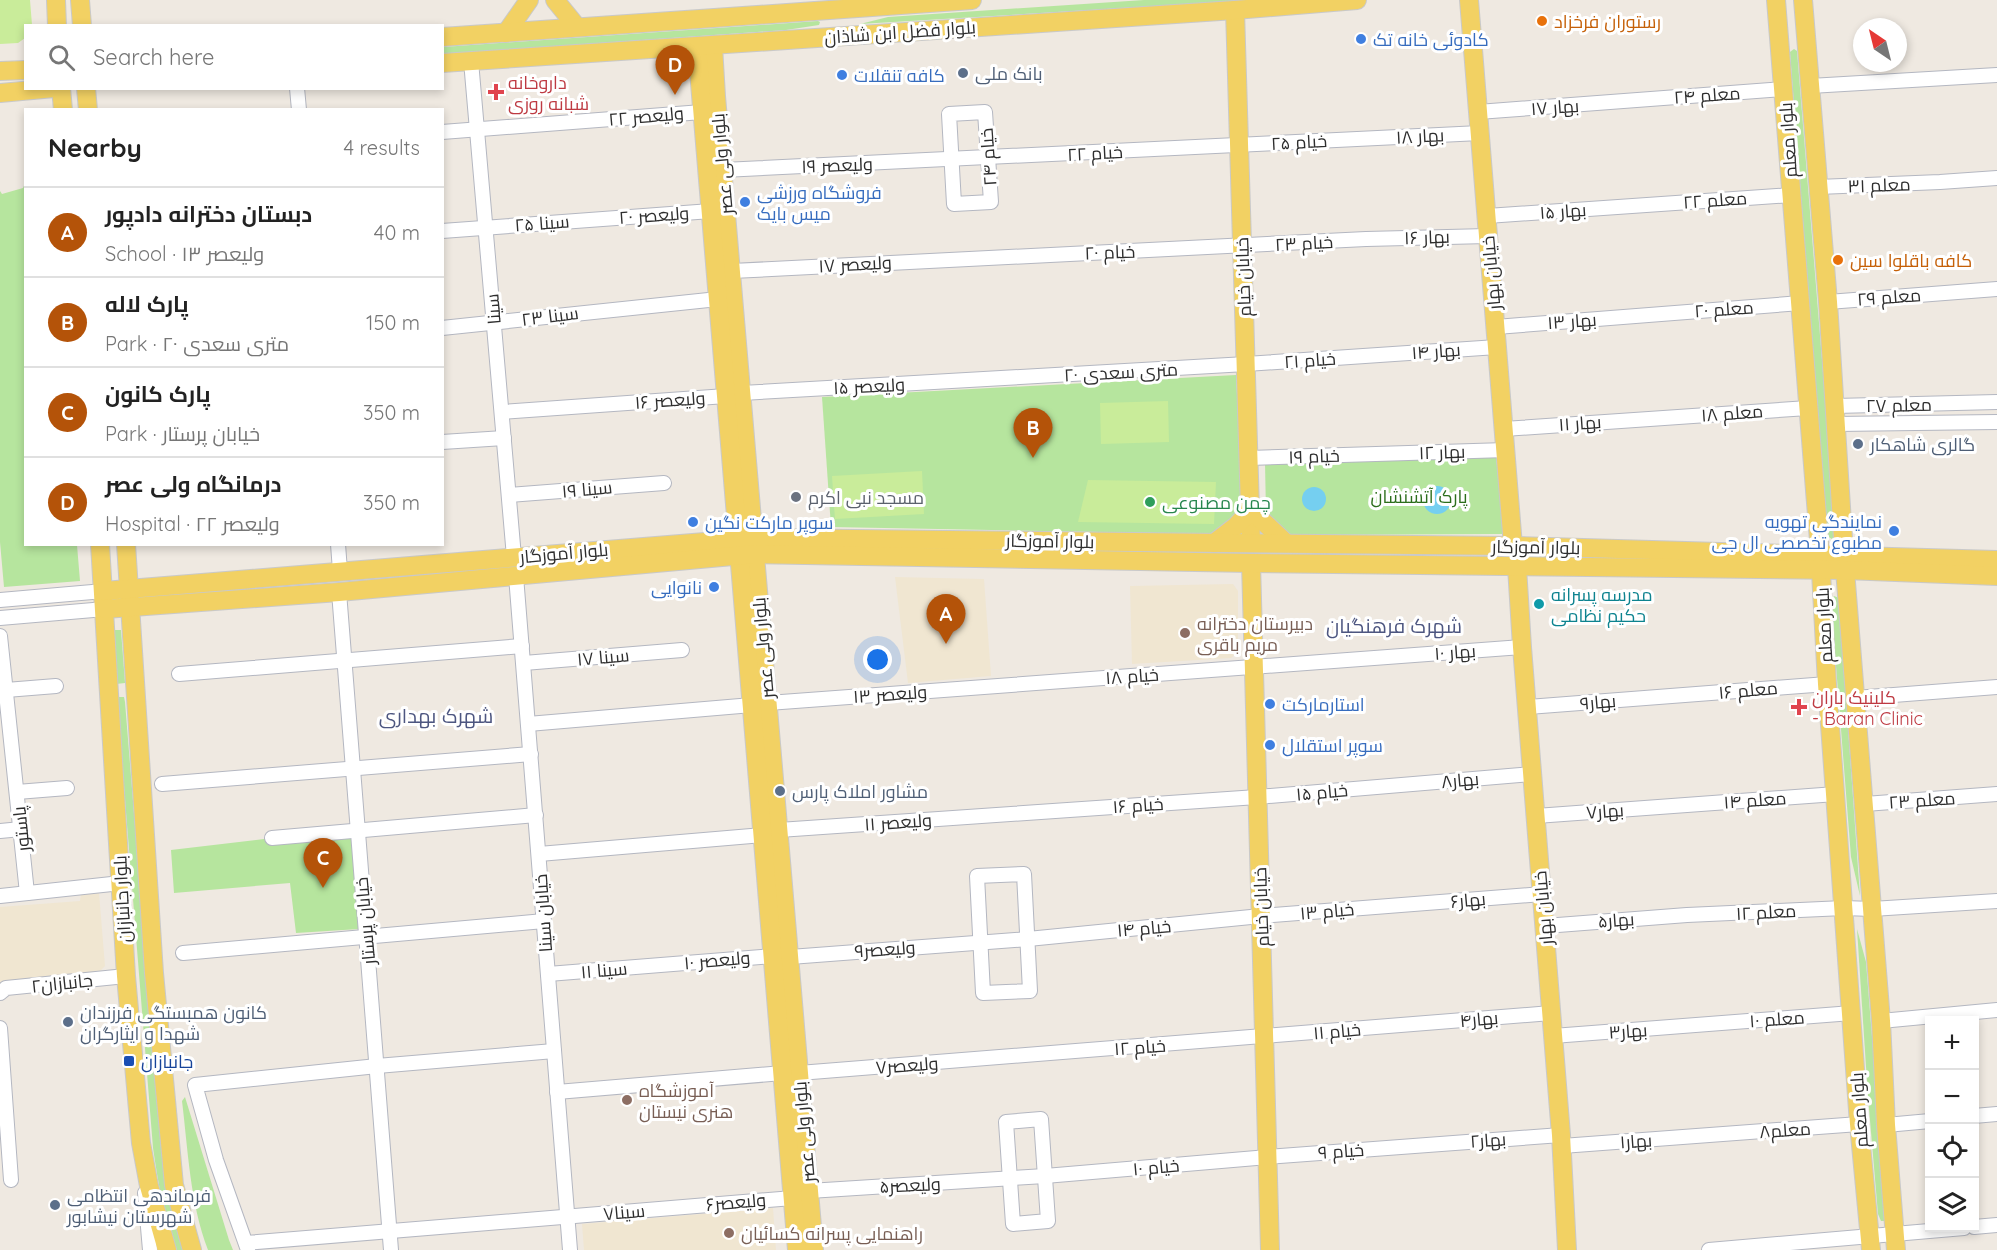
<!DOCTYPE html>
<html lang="en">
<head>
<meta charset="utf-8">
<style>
  :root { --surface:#fff; --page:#f6f6f6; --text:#222; --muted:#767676; --line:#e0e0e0; --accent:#b45309 }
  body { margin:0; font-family:Quicksand,Cairo,sans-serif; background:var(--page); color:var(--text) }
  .controls { position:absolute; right:18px; bottom:18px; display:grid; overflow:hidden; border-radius:0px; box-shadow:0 3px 9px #0003 }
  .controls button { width:54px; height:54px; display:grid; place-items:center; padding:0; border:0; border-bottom:2px solid var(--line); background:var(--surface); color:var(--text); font:30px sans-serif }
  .compass { position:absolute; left:1853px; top:18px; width:54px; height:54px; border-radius:50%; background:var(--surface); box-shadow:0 3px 9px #0003; rotate:325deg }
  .you { position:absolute; left:878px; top:660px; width:21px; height:21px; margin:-15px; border:4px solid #fff; border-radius:50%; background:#1a73e8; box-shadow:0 0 0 9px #1a73e833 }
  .badge { display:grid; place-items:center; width:39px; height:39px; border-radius:50%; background:var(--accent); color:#fff; font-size:20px; font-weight:700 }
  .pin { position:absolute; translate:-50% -50px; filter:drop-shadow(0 2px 3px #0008) }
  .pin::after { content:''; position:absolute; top:32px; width:21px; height:18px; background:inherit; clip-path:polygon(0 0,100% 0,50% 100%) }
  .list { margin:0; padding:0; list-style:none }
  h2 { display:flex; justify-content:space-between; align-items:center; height:78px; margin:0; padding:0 24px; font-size:26px }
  h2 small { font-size:20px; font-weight:400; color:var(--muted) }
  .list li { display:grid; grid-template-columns:39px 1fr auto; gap:18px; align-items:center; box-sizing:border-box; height:90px; padding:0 24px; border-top:2px solid var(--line) }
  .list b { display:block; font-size:22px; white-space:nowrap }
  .list p { margin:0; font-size:20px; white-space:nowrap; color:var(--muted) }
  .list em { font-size:20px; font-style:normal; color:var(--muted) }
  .icon { flex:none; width:33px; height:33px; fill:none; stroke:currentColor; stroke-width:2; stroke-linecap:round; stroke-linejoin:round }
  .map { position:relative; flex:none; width:1997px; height:1250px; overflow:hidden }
  .search { position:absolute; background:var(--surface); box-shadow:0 3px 9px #0003; left:24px; top:24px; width:420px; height:66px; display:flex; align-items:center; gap:15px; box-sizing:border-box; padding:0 21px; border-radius:0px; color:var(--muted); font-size:22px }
  .panel { position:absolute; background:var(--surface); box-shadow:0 3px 9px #0003; left:24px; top:108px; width:420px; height:438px; border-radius:0px }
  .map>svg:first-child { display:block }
</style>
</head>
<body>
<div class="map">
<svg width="1997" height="1250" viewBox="0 0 1997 1250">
  <rect width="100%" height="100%" fill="#efe9e1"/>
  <g fill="#f0e6d1">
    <polygon points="895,577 984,579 991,676 908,683"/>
    <polygon points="1233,584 1238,591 1238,652 1231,658 1132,664 1130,586"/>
    <polygon points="99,893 105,966 98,973 0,983 0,907 80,901 81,894"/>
    <polygon points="773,1208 776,1250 584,1250 582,1224"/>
  </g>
  <g fill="#b6e59e">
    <polygon points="1144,0 1255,0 860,24 888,17"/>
    <polygon points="818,21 820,22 819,25 786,30 443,54 443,47"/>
    <polygon points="1794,49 1797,51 1836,533 1832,539 1827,536 1790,52"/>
    <polygon points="25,183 26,544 77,545 80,581 4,587 0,542 0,191 2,194 23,188"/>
    <polygon points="1236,375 1243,508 1212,534 831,527 822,397"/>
    <polygon points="1496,456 1504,534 1290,535 1266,513 1265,463"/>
    <polygon points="1834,596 1839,598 1839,601 1860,896 1851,857 1831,602"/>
    <polygon points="112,630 121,630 125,683 116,684"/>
    <path d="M 119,697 L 124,697 L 125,702 L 161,1147 L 164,1174 L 185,1250 L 177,1250 C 164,1218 158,1182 153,1148 L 117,700 Z"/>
    <polygon points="352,834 359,929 296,933 290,883 174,893 171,850 272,838"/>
    <polygon points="1857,929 1866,962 1886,1212 1884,1221 1881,1221 1878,1214 1868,1097"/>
    <path d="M 185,1097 L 229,1240 L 233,1250 L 208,1250 C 190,1203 188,1150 182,1101 Z"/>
  </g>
  <g fill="#c9ec9a">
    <polygon points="0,0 30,0 32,25 26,26 25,38 18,43 0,44"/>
    <polygon points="1168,401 1169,442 1101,444 1100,403"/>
    <polygon points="922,471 924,514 835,519 832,476"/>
    <polygon points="1088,480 1216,482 1214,524 1078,522"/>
  </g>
  <g fill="#75cff0">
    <circle cx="1437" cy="500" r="14"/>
    <circle cx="1314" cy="499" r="12"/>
  </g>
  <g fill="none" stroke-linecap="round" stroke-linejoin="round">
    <g stroke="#b4b7c1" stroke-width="16">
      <g id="minor">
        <polyline points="471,61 514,557"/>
        <polyline points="1810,86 1997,75"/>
        <polyline points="297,88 299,110"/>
        <polygon points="985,112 991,202 954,204 949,114"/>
        <polyline points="1478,112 1784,89"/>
        <polyline points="442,132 702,112"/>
        <polyline points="723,170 1480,133"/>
        <polyline points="1818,187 1940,182 1997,178"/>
        <polyline points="1487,216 1792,195"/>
        <polyline points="442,231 711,211"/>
        <polyline points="732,271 1366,239 1488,236"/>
        <polyline points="1828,302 1997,289"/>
        <polyline points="1496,327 1801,303"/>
        <polyline points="442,328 718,299"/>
        <polyline points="742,393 1246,364 1497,347"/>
        <polyline points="1835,406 1997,402"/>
        <polyline points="502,412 726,396"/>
        <polyline points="1836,424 1997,422"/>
        <polyline points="1504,429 1808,408"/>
        <polyline points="442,442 504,438"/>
        <polyline points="1249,458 1506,450"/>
        <polyline points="509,495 664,483"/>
        <polyline points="338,544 340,571"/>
        <polyline points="516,576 570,1250"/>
        <polyline points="339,592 391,1250"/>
        <polyline points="0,600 104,591"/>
        <polyline points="0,618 105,609"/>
        <polyline points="0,636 27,893"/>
        <polyline points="524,663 682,650"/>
        <polyline points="179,674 522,646"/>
        <polyline points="6,690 56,686"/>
        <polyline points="1855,698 1997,687"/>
        <polyline points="768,703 1522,647"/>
        <polyline points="1528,707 1827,684"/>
        <polyline points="528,724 752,705"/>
        <polyline points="162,784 531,754"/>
        <polyline points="17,792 67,788"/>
        <polyline points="1865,804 1997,794"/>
        <polyline points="1536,816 1836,794"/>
        <polyline points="779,830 1257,797 1533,774"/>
        <polyline points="0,831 21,829"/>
        <polyline points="272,838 536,815"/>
        <polyline points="539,854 763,835"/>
        <polygon points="1024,874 1030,991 983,993 977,876"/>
        <polyline points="0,896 121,883"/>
        <polyline points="1545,926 1687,915 1844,908 1872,909 1997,901"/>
        <polyline points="183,953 544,921"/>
        <polyline points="790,957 1028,939 1261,916 1542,894"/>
        <polyline points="548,974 773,956"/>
        <polyline points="0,993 6,988 126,976"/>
        <polyline points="1881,1021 1997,1010"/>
        <polyline points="0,1028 11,1180"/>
        <polyline points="1553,1036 1852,1013"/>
        <polyline points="799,1073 1551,1013"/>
        <polyline points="557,1092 783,1073"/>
        <polyline points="1974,1116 1997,1114"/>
        <polygon points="1041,1119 1048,1221 1013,1224 1006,1122"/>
        <polyline points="1886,1125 1930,1121"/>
        <polyline points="1562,1146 1859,1124"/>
        <polyline points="809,1191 1045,1176 1268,1157 1561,1135"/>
        <polyline points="145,1193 150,1250"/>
        <polyline points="1974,1227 1997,1225"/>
        <polyline points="246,1243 793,1198"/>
        <polyline points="248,1250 216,1160 195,1085 377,1066 554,1051"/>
        <polyline points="1709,1250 1964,1228"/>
      </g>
    </g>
    <g stroke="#c9c9c9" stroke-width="20">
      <g id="major">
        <polyline points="56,0 57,26"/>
        <polyline points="80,0 82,26"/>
        <polyline points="555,0 577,27"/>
        <polyline points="1469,0 1513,546"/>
        <polyline points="1776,0 1820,553 1827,684 1859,1124 1871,1250"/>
        <polyline points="1803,0 1828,302 1845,570 1881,1021 1886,1125 1896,1250"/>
        <polyline points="1235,10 1251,543"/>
        <polyline points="506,33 529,0"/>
        <polyline points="442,37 972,0"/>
        <polyline points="713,46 716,96 814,1250"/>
        <polyline points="697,47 797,1250"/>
        <polyline points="442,63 1235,10 1357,0"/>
        <polyline points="0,71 26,70"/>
        <polyline points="61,88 63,110"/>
        <polyline points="86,88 88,110"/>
        <polyline points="0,93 54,88"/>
        <polyline points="1214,543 1236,526 1251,510 1286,543"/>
        <polyline points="100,544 126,976 141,1143 149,1186 167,1250"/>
        <polyline points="126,544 154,973 174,1185 192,1250"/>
        <polyline points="1251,563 1270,1250"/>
        <polyline points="1517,567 1522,647 1561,1135 1567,1250"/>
        <polyline points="104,591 754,538 1513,546 1997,560"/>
        <polyline points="105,609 339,592 755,554 1251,563 1845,570 1997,576"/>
      </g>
    </g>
    <use href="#minor" stroke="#fff" stroke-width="14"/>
    <use href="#major" stroke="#f2d163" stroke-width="18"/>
  </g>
  <g fill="#e8710a" stroke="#fff" stroke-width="2">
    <circle cx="1542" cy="21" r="6"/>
    <circle cx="1838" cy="260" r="6"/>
  </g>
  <g fill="#3f7fe0" stroke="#fff" stroke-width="2">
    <circle cx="1361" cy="39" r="6"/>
    <circle cx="842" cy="75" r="6"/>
    <circle cx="745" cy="202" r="6"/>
    <circle cx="693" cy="522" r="6"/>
    <circle cx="1894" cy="531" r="6"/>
    <circle cx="714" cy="587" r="6"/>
    <circle cx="1270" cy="704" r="6"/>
    <circle cx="1270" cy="745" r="6"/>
  </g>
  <g fill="#5c6f8a" stroke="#fff" stroke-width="2">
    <circle cx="963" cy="73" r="6"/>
    <circle cx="1858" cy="444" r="6"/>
    <circle cx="780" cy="791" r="6"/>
    <circle cx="68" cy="1022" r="6"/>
    <circle cx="55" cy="1205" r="6"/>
  </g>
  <g fill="#e0444e" stroke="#fff" stroke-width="2">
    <path d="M493 83h6v6h6v6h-6v6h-6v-6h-6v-6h6z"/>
    <path d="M1796 698h6v6h6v6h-6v6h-6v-6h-6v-6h6z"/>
  </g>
  <circle fill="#6b7280" stroke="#fff" stroke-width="2" cx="796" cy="497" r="6"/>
  <circle fill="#2e9e5b" stroke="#fff" stroke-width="2" cx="1150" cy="502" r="6"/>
  <circle fill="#0f9aa8" stroke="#fff" stroke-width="2" cx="1539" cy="604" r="6"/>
  <g fill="#8d6e63" stroke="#fff" stroke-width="2">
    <circle cx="1185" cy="633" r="6"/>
    <circle cx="627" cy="1100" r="6"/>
    <circle cx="729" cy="1233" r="6"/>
  </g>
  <rect fill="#1a4fb4" stroke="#fff" stroke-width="2" x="123" y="1055" width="12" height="12" rx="3"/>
  <g text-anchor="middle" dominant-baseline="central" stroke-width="6" stroke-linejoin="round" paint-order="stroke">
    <g font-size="18" fill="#c56008" stroke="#fff" text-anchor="start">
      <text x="1554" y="21">رستوران فرخزاد</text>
      <text x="1850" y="260">کافه باقلوا سین</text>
    </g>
    <g font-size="18" fill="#2e2e2e" stroke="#fff">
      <text transform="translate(900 32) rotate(-4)">بلوار فضل ابن شاذان</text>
      <text transform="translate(1707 95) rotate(-4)">معلم ۲۴</text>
      <text transform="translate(1555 107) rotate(-4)">بهار ۱۷</text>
      <text transform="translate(646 116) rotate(-5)">ولیعصر ۲۲</text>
      <text transform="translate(1420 136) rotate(-3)">بهار ۱۸</text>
      <text transform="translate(1788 140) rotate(-94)">بلوار معلم</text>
      <text transform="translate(1299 142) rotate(-3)">خیام ۲۵</text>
      <text transform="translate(1095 153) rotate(-3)">خیام ۲۲</text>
      <text transform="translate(988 157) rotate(-94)">خیام ۲۴</text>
      <text transform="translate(722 164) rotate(-95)">بلوار ولی عصر</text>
      <text transform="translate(837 165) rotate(-2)">ولیعصر ۱۹</text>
      <text transform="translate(1879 185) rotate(-2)">معلم ۳۱</text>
      <text transform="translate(1715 200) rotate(-4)">معلم ۲۲</text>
      <text transform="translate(1563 211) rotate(-4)">بهار ۱۵</text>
      <text transform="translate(654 215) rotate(-4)">ولیعصر ۲۰</text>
      <text transform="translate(542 223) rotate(-4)">سینا ۲۵</text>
      <text transform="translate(1427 237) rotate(-2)">بهار ۱۶</text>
      <text transform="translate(1304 243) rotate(-3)">خیام ۲۳</text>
      <text transform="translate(1110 252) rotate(-2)">خیام ۲۰</text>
      <text transform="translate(855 264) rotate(-3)">ولیعصر ۱۷</text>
      <text transform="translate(1491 273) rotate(-95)">خیابان بهار</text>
      <text transform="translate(1243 277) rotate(-92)">خیابان خیام</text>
      <text transform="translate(1889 297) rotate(-4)">معلم ۲۹</text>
      <text transform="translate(493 309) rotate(-95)">سینا</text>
      <text transform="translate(1724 309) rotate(-4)">معلم ۲۰</text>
      <text transform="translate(550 316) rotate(-7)">سینا ۲۳</text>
      <text transform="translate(1572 321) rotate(-4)">بهار ۱۳</text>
      <text transform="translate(1436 351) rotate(-4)">بهار ۱۴</text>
      <text transform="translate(1310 360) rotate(-4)">خیام ۲۱</text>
      <text transform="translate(1121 372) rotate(-3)">۲۰ متری سعدی</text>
      <text transform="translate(869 386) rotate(-3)">ولیعصر ۱۵</text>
      <text transform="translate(670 400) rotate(-4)">ولیعصر ۱۶</text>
      <text transform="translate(1899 405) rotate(-1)">معلم ۲۷</text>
      <text transform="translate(1732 413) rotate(-4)">معلم ۱۸</text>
      <text transform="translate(1580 423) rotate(-4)">بهار ۱۱</text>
      <text transform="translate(1442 452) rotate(-2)">بهار ۱۲</text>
      <text transform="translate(1314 456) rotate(-2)">خیام ۱۹</text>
      <text transform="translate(587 489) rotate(-5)">سینا ۱۹</text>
      <text transform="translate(1050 541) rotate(1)">بلوار آموزگار</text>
      <text transform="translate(1536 547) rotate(1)">بلوار آموزگار</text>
      <text transform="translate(564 553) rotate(-5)">بلوار آموزگار</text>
      <text transform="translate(1824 625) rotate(-93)">بلوار معلم</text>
      <text transform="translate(763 648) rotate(-95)">بلوار ولی عصر</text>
      <text transform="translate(1455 652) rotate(-4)">بهار ۱۰</text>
      <text transform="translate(603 657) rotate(-5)">سینا ۱۷</text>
      <text transform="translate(1132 676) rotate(-4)">خیام ۱۸</text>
      <text transform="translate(1748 690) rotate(-5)">معلم ۱۶</text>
      <text transform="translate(890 694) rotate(-4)">ولیعصر ۱۳</text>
      <text transform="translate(1598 702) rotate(-5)">بهار۹</text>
      <text transform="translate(1460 780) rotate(-5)">بهار۸</text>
      <text transform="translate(1322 792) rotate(-5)">خیام ۱۵</text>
      <text transform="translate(1755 800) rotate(-4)">معلم ۱۴</text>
      <text transform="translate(1922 800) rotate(-4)">معلم ۲۳</text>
      <text transform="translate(1138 805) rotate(-4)">خیام ۱۶</text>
      <text transform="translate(1605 811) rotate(-4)">بهار۷</text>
      <text transform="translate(898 822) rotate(-4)">ولیعصر ۱۱</text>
      <text transform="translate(21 829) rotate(-96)">پاستور</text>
      <text transform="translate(122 899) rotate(-93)">بلوار جانبازان</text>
      <text transform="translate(1468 900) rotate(-5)">بهار۶</text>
      <text transform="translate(1261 907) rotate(-92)">خیابان خیام</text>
      <text transform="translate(1543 908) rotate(-95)">خیابان بهار</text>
      <text transform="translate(1327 911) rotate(-5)">خیام ۱۳</text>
      <text transform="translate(1766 912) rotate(-3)">معلم ۱۲</text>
      <text transform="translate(543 913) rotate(-94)">خیابان سینا</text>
      <text transform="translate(1616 920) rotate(-4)">بهار۵</text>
      <text transform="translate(365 921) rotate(-95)">خیابان پرستار</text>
      <text transform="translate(1144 928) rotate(-5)">خیام ۱۴</text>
      <text transform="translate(885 949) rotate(-4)">ولیعصر۹</text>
      <text transform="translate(717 960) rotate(-5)">ولیعصر ۱۰</text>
      <text transform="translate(604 970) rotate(-5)">سینا ۱۱</text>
      <text transform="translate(62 983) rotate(-6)">جانبازان۲</text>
      <text transform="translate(1479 1019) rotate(-5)">بهار۴</text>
      <text transform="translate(1777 1019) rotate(-4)">معلم ۱۰</text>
      <text transform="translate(1337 1031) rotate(-5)">خیام ۱۱</text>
      <text transform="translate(1628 1031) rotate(-4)">بهار۳</text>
      <text transform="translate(1140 1047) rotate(-4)">خیام ۱۲</text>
      <text transform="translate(907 1065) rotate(-4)">ولیعصر۷</text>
      <text transform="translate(1859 1110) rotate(-94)">بلوار معلم</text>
      <text transform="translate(1785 1130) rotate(-4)">معلم۸</text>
      <text transform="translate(804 1132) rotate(-95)">بلوار ولی عصر</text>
      <text transform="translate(1488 1140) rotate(-4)">بهار۲</text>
      <text transform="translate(1636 1141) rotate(-4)">بهار۱</text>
      <text transform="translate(1341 1151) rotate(-4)">خیام ۹</text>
      <text transform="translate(1156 1167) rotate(-5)">خیام ۱۰</text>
      <text transform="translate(910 1185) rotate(-3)">ولیعصر۵</text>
      <text transform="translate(736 1202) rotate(-5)">ولیعصر۶</text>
      <text transform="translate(624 1212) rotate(-5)">سینا۷</text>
    </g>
    <g font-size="18" fill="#366cbe" stroke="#fff" text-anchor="start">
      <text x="1373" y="39">کادوئی خانه تک</text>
      <text x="854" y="75">کافه تنقلات</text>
      <text x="757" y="192">فروشگاه ورزشی<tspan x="757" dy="21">میس بایک</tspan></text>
      <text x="1882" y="521" text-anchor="end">نمایندگی تهویه<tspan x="1882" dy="21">مطبوع تخصصی ال جی</tspan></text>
      <text x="705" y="522">سوپر مارکت نگین</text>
      <text x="702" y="587" text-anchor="end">نانوایی</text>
      <text x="1282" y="704">استارمارکت</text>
      <text x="1282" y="745">سوپر استقلال</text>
    </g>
    <g font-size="18" fill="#4e5e75" stroke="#fff" text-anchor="start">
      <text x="975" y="73">بانک ملی</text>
      <text x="1870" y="444">گالری شاهکار</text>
      <text x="792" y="791">مشاور املاک پارس</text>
      <text x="80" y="1012">کانون همبستگی فرزندان<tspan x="80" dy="21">شهدا و ایثارگران</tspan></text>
      <text x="67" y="1195">فرماندهی انتظامی<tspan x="67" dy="21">شهرستان نیشابور</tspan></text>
    </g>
    <g font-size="18" fill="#be3a42" stroke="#fff" text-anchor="start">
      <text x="508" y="82">داروخانه<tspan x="508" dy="21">شبانه روزی</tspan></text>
      <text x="1812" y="697">کلینیک باران<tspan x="1812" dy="21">- Baran Clinic</tspan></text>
    </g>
    <g font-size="18" fill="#2c6e1b" stroke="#fff">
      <text x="1419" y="496">پارک آتشنشان</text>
    </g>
    <g font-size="18" fill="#5b616d" stroke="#fff" text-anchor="start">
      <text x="808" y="497">مسجد نبی اکرم</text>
    </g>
    <g font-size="18" fill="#27864d" stroke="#fff" text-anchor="start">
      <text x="1162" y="502">چمن مصنوعی</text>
    </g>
    <g font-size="18" fill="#0d838f" stroke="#fff" text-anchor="start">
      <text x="1551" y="594">مدرسه پسرانه<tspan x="1551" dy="21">حکیم نظامی</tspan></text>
    </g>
    <g font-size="18" fill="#785e54" stroke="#fff" text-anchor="start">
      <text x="1197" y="623">دبیرستان دخترانه<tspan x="1197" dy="21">مریم باقری</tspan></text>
      <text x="639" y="1090">آموزشگاه<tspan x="639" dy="21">هنری نیستان</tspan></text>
      <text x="741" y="1233">راهنمایی پسرانه کسائیان</text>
    </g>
    <g font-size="18" fill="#164399" stroke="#fff" text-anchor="start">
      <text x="141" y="1061">جانبازان</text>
    </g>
    <g font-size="20" fill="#4d5680" stroke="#fff">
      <text x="1394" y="625">شهرک فرهنگیان</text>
      <text x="436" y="715">شهرک بهداری</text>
    </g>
  </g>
</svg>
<div class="controls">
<button>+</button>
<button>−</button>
<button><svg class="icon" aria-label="locate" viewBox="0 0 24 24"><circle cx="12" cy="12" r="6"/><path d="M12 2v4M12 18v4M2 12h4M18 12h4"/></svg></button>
<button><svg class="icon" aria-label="layers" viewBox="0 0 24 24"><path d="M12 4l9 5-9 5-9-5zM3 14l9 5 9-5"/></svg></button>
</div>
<svg class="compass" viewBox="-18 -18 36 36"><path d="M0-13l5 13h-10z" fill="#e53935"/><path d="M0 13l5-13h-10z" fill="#767676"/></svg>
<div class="you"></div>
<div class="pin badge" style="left:946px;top:644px">A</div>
<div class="pin badge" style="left:1033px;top:458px">B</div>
<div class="pin badge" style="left:323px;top:888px">C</div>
<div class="pin badge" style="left:675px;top:95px">D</div>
<div class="search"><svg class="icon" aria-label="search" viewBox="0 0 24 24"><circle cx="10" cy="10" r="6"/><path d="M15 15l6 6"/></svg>Search here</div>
<section class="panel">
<h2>Nearby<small>4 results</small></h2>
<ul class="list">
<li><span class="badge">A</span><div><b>دبستان دخترانه دادپور</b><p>School · ولیعصر ۱۳</p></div><em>40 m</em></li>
<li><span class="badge">B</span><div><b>پارک لاله</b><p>Park · ۲۰ متری سعدی</p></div><em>150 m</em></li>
<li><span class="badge">C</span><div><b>پارک کانون</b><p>Park · خیابان پرستار</p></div><em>350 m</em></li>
<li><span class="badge">D</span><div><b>درمانگاه ولی عصر</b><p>Hospital · ولیعصر ۲۲</p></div><em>350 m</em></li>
</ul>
</section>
</div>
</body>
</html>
